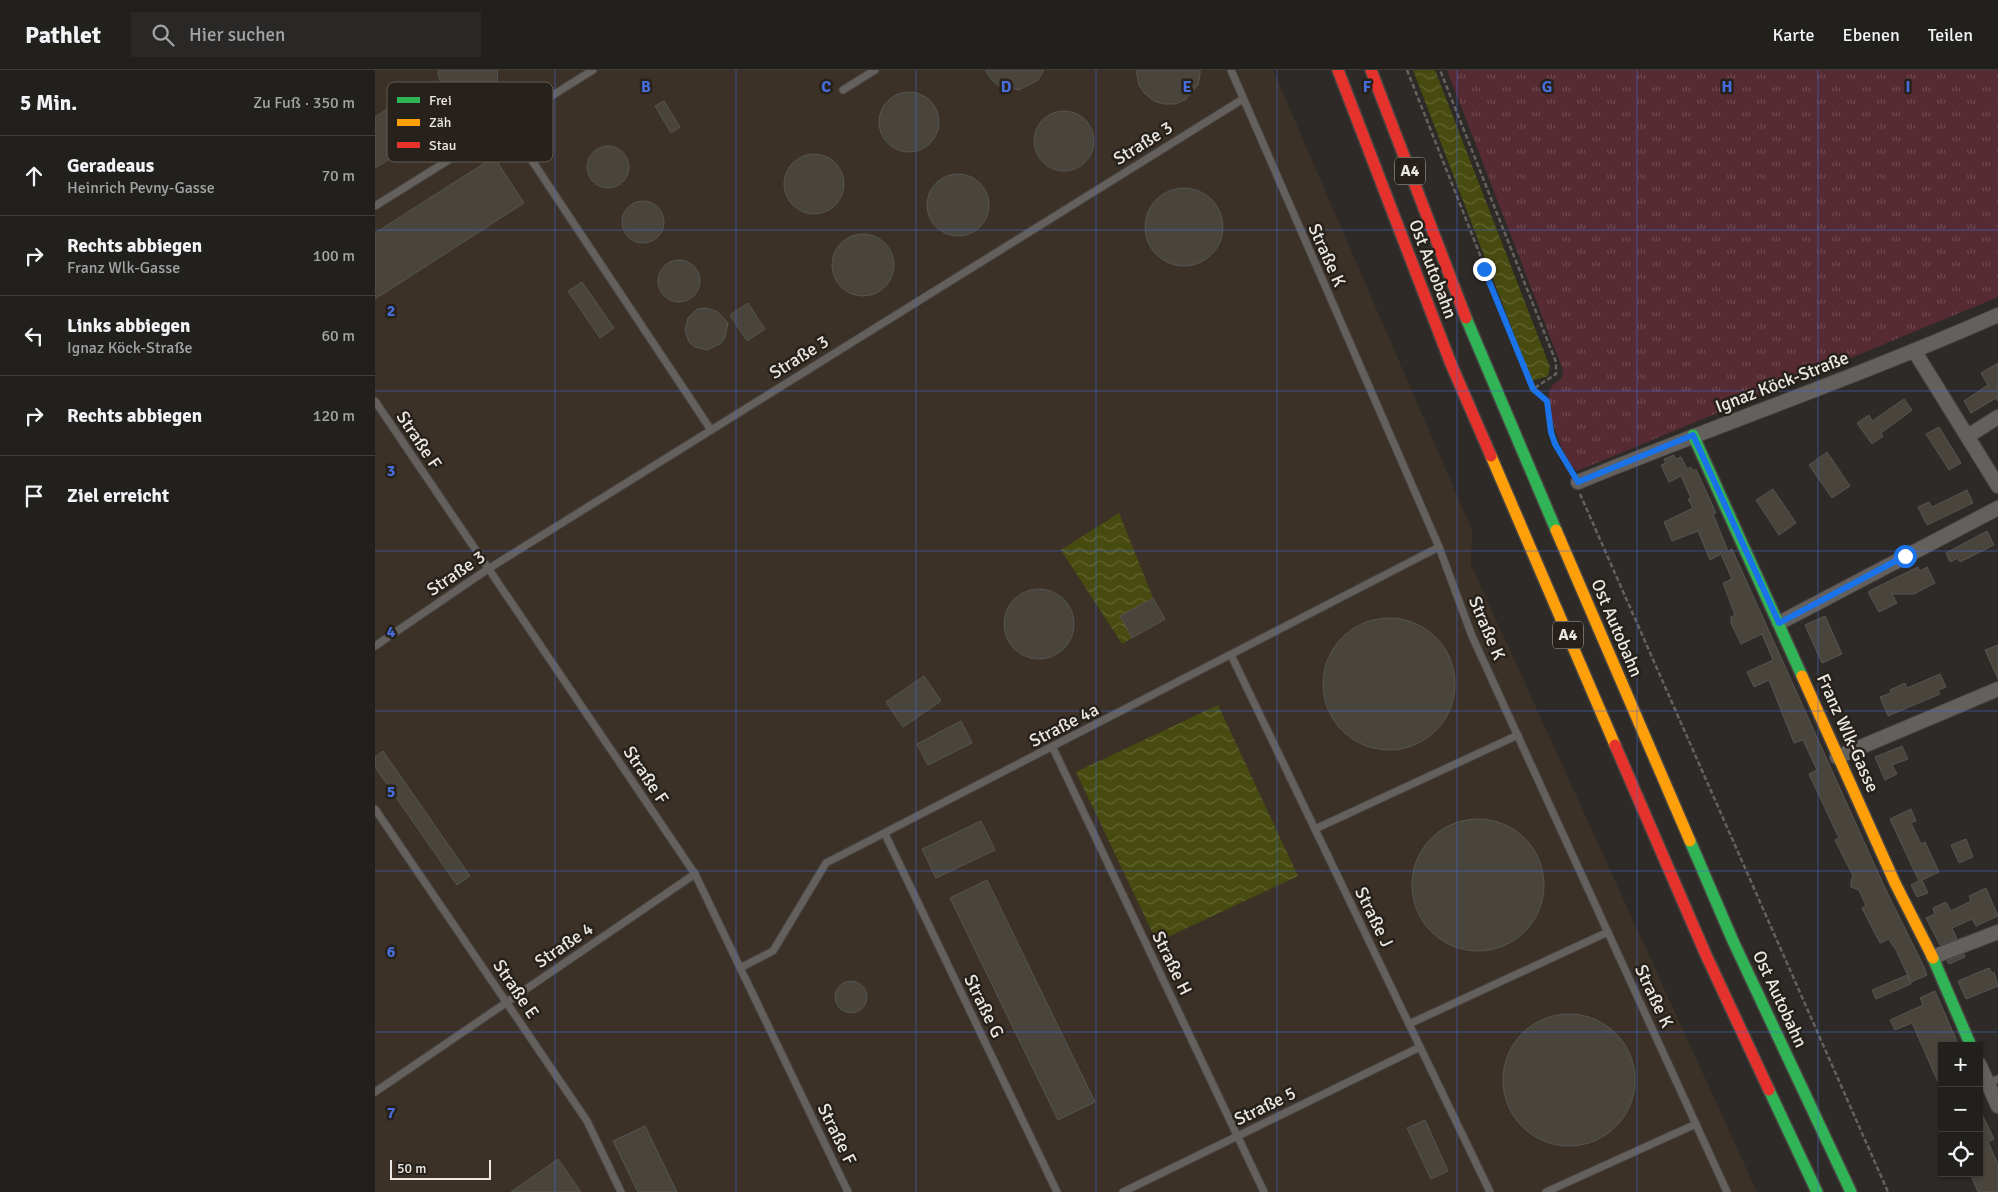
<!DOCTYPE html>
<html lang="de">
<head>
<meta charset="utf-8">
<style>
  :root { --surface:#22201d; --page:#2a2826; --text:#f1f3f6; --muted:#a2a3a4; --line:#3f3e3b }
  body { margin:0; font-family:Signika,sans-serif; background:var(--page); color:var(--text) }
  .controls { position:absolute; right:15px; bottom:15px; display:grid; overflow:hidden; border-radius:0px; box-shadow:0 1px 4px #0004 }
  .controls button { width:45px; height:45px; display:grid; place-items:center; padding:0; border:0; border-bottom:1px solid var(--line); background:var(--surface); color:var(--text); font:25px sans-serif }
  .scale { position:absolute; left:15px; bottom:12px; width:101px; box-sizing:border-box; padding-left:5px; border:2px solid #ebe7e3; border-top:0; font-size:14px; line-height:18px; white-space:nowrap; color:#ebe7e3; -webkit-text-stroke:4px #27211b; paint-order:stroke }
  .stop { position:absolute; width:15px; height:15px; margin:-11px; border:4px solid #1a73e8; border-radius:50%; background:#fff }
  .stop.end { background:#1a73e8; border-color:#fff; box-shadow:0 1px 5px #0008 }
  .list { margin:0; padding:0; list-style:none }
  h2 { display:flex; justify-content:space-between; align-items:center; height:65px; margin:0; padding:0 20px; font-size:21px }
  h2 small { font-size:16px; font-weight:400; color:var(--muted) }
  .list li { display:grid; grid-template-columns:32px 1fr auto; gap:15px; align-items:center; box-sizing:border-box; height:80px; padding:0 20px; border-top:1px solid var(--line) }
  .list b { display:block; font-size:19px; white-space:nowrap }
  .list p { margin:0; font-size:16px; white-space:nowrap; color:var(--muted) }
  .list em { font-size:16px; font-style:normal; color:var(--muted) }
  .icon { flex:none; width:28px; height:28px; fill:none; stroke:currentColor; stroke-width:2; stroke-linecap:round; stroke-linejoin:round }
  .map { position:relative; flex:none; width:1623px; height:1122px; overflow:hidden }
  header { display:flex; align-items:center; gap:30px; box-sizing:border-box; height:70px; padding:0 25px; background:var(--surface); border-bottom:1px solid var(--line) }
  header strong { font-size:24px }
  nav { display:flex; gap:28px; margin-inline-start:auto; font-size:18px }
  .search { width:350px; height:45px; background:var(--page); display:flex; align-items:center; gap:12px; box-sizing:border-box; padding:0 18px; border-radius:0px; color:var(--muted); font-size:19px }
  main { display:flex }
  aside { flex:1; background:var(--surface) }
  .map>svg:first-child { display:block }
</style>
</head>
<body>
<header>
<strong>Pathlet</strong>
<div class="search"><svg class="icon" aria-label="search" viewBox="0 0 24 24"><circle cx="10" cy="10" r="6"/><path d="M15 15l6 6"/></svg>Hier suchen</div>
<nav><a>Karte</a><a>Ebenen</a><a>Teilen</a></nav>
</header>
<main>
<aside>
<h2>5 Min.<small>Zu Fuß · 350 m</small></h2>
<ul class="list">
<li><svg class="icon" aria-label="ahead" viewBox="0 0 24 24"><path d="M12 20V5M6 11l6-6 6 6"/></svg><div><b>Geradeaus</b><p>Heinrich Pevny-Gasse</p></div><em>70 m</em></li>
<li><svg class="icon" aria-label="right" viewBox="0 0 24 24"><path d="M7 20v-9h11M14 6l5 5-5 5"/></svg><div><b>Rechts abbiegen</b><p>Franz Wlk-Gasse</p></div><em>100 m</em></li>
<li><svg class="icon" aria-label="left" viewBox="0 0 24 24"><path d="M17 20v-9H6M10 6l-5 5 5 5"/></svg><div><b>Links abbiegen</b><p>Ignaz Köck-Straße</p></div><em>60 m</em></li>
<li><svg class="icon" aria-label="right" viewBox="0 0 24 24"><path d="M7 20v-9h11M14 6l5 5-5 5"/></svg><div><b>Rechts abbiegen</b></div><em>120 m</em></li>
<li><svg class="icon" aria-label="arrive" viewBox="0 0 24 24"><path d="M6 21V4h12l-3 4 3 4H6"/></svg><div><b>Ziel erreicht</b></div></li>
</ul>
</aside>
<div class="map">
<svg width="1623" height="1122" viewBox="0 0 1623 1122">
  <defs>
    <pattern id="grass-tufts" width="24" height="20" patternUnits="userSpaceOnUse" patternTransform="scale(1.25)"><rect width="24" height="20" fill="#572b33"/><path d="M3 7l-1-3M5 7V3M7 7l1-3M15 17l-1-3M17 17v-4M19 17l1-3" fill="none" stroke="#6f4a50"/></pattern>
    <pattern id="water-waves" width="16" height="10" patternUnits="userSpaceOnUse" patternTransform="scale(1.25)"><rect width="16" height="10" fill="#474b0f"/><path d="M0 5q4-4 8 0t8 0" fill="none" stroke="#626532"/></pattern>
  </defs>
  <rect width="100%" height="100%" fill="#2e2a27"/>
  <polygon fill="#3c3127" points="0,0 898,0 1097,460 1096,495 1382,1122 0,1122"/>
  <path fill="url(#grass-tufts)" d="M 1072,0 L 1623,0 L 1623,227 L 1202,401 C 1188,390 1171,340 1174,322 C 1176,315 1181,312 1187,308 L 1188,300 Z"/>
  <g fill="url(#water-waves)">
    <polygon points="1038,0 1060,0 1175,297 1173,306 1157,311"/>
    <polygon points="744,443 778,528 745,546 757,568 747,574 686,480"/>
    <polygon points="843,635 923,806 782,872 701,702"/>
  </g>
  <g fill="#4a453c" stroke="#575451">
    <polygon points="63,0 123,0 122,11 112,25 95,32 87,31 77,27 69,20 64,8"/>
    <polygon points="610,0 669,0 663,10 644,20 624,16 616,9"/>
    <polygon points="761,0 825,0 825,5 823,15 810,30 800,34 789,34 779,31 770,24 764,15"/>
    <circle cx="534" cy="52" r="30"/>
    <polygon points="33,26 56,64 0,98 0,47"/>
    <polygon points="289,31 305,57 296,63 280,36"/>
    <circle cx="689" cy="71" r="30"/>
    <circle cx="233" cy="97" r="21"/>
    <circle cx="439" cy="114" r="30"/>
    <polygon points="119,87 149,133 0,229 0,163"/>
    <circle cx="583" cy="135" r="31"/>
    <circle cx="809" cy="157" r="39"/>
    <circle cx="268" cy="152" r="21"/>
    <circle cx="488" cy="195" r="31"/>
    <circle cx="304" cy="211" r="21"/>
    <polygon points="207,212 239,258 225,268 193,221"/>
    <polygon points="373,233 390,259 372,271 355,245"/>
    <polygon points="331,238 343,242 353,253 350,268 345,274 332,280 320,277 314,272 310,260 313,248 322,239"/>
    <polygon points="1623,293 1623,331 1621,328 1596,343 1589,331 1613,315 1606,303"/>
    <polygon points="1529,329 1537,340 1506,363 1508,366 1497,374 1482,353 1494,345 1497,351"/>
    <polygon points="1564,357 1586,393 1574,400 1551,364"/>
    <polygon points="1452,382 1475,416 1457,428 1434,395"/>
    <polygon points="1299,385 1301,389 1306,387 1312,399 1316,397 1318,401 1321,399 1341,443 1338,444 1353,481 1357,479 1510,818 1549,897 1552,905 1536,912 1519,876 1518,876 1514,869 1505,873 1487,838 1491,836 1484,820 1476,817 1476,811 1478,806 1460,770 1464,768 1434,704 1442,700 1428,670 1419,673 1394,610 1379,617 1372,602 1398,590 1387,564 1366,574 1356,553 1356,547 1360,545 1348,513 1357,509 1346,484 1335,490 1323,461 1297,471 1289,452 1318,438 1313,429 1316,428 1306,406 1294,412 1286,395 1291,393 1289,389"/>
    <polygon points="1398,419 1421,453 1404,465 1381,430"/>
    <polygon points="1592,420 1598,433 1552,455 1543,437 1554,432 1557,437"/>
    <polygon points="1612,461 1619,475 1585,492 1583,488 1575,492 1571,483"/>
    <polygon points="1543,497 1545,501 1552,497 1560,513 1539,524 1517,524 1522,533 1504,542 1494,524 1494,521"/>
    <circle cx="664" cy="554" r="35"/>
    <polygon points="778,528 790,549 757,568 745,546"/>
    <polygon points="1450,546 1467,584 1447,593 1430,555"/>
    <circle cx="1014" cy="614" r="66"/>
    <polygon points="1623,575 1623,609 1610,580"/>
    <polygon points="1565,604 1571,617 1563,620 1565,624 1513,646 1505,627 1516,623 1515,620 1530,613 1532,618"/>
    <polygon points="549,606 566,631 528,657 511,632"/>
    <polygon points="586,651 597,673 553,695 542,674"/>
    <polygon points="1527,676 1533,689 1517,695 1522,704 1510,710 1500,687"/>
    <polygon points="8,681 95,806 82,815 0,697 0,687"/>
    <polygon points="1536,739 1541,751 1536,753 1546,774 1550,772 1564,802 1547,810 1553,823 1542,827 1536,815 1544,811 1515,749"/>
    <circle cx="1103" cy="815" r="66"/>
    <polygon points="606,751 620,780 561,808 547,779"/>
    <polygon points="1591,769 1598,787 1584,793 1576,775"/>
    <polygon points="612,810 720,1032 683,1050 575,828"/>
    <polygon points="1611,818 1623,846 1601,856 1597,849 1577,858 1582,869 1565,875 1551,848 1560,844 1558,838 1571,832 1576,841 1596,831 1594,826"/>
    <polygon points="1589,884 1590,887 1574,894 1572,891"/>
    <polygon points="1614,898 1617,903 1619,902 1623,916 1591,929 1583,911"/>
    <polygon points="1532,905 1536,914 1501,929 1497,920"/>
    <circle cx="476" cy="927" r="16"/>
    <polygon points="1560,921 1584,976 1567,976 1567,1021 1537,953 1520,960 1515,950 1548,935 1545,928"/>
    <circle cx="1194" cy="1010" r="66"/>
    <polygon points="1604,1038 1619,1069 1613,1072 1623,1094 1623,1122 1603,1122 1595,1103 1604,1103"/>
    <polygon points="1050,1050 1073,1101 1056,1109 1032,1058"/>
    <polygon points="270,1056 302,1122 263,1122 238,1071"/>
    <polygon points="183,1089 206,1122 136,1122"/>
  </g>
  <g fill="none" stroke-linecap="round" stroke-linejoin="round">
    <g stroke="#494543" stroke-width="9">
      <g id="lane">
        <polyline points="856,0 1064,477 1097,566 1352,1122"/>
        <polyline points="468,20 500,0"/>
        <polyline points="132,53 336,360"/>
        <polyline points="0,136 218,0"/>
        <polyline points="0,331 320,804 473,1122"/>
        <polyline points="0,576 113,499 868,29"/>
        <polyline points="856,585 1115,1122"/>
        <polyline points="678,678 889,1122"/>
        <polyline points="0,739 212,1051 246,1122"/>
        <polyline points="940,759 1143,665"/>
        <polyline points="510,764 682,1122"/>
        <polyline points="365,898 398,881 451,793 1064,477"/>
        <polyline points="1034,954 1233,862"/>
        <polyline points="1613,1013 1623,1009"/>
        <polyline points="0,1022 320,804"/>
        <polyline points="748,1122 1045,977"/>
        <polyline points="1171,1122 1321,1054"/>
      </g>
    </g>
    <g stroke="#494543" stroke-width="16">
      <g id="street">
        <polyline points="1540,282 1623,416"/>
        <polyline points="1593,366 1623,347"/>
        <path d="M 1203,412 C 1342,355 1485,306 1623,245"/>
        <polyline points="1404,553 1623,438"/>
        <polyline points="1462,687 1623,619"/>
        <polyline points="1558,887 1623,862"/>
        <polyline points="1604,994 1623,1036"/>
      </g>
    </g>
    <g stroke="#494543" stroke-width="14">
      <g id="fast">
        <polyline points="1091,248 1181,460"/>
        <polyline points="1318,365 1427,606"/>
        <polyline points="1315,771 1358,871 1476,1122"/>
        <polyline points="1558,888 1596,976"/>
        <polyline points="1394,1020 1442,1122"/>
      </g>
    </g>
    <g stroke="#494543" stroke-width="14">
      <g id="slow">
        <polyline points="1116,386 1240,675"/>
        <polyline points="1181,460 1315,771"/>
        <polyline points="1427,606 1520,813 1558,888"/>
      </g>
    </g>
    <g stroke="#494543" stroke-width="14">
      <g id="jam">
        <polyline points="963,0 1076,294 1116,386"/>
        <polyline points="996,0 1091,248"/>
        <polyline points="1240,675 1331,885 1394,1020"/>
      </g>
    </g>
    <g stroke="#65615f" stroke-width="2.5" stroke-dasharray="5 2.5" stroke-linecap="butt">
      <polyline points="1032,0 1158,319 1181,304 1181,292 1065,0"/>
      <polyline points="1158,319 1173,331 1176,362 1196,400"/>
      <polyline points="1205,424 1513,1122"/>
    </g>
    <use href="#lane" stroke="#64605e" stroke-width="7"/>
    <use href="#street" stroke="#64605e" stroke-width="14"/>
    <use href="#fast" stroke="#30b455" stroke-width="11"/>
    <use href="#slow" stroke="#ff9f0a" stroke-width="11"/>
    <use href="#jam" stroke="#e5322d" stroke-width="11"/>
  </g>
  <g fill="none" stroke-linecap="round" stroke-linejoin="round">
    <polyline stroke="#1a73e8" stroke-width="6" points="1109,199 1158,319 1172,331 1176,362 1180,374 1203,412 1318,365 1404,553 1530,486"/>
  </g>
  <path fill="none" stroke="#466dda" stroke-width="1" stroke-opacity="0.55" d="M 180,0 L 180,1122M 361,0 L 361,1122M 541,0 L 541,1122M 721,0 L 721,1122M 902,0 L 902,1122M 1082,0 L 1082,1122M 1262,0 L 1262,1122M 1443,0 L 1443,1122M 0,160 L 1623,160M 0,321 L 1623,321M 0,481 L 1623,481M 0,641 L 1623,641M 0,801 L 1623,801M 0,962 L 1623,962"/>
  <g text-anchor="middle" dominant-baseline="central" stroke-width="5" stroke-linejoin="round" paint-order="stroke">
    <g fill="#27211b" stroke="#b0aca7" stroke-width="1">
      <rect x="1020" y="87.5" width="30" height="27" rx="4"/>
      <rect x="1178" y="551.5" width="30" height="27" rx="4"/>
    </g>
    <g font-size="16" font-weight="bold" fill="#ebe7e3">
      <text x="1035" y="101">A4</text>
      <text x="1193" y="565">A4</text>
    </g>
    <g font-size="18" fill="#ebe7e3" stroke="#27211b">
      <text transform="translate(768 73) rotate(-32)">Straße 3</text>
      <text transform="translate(952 185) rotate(66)">Straße K</text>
      <text transform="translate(1058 199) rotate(69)">Ost Autobahn</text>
      <text transform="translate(424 287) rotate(-32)">Straße 3</text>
      <text transform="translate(1407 312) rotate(-21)">Ignaz Köck-Straße</text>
      <text transform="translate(44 370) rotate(56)">Straße F</text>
      <text transform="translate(81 503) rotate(-34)">Straße 3</text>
      <text transform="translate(1112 558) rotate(67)">Straße K</text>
      <text transform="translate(1242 558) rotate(67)">Ost Autobahn</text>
      <text transform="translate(689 655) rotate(-27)">Straße 4a</text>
      <text transform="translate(1473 663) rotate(66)">Franz Wlk-Gasse</text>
      <text transform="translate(271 705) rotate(56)">Straße F</text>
      <text transform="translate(999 847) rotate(64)">Straße J</text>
      <text transform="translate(189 875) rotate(-34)">Straße 4</text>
      <text transform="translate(797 893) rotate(64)">Straße H</text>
      <text transform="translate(141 919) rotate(56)">Straße E</text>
      <text transform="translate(1279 926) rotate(65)">Straße K</text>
      <text transform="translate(1405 929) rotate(65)">Ost Autobahn</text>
      <text transform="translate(609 936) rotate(64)">Straße G</text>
      <text transform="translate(890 1036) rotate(-26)">Straße 5</text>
      <text transform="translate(462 1064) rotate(64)">Straße F</text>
    </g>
  </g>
  <rect x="12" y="12" width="166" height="80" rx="8" fill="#27211b" stroke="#625c57" stroke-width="1"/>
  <rect x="22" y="27" width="23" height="6" fill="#30b455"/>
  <rect x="22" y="49" width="23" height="7" fill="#ff9f0a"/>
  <rect x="22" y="72" width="23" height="6" fill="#e5322d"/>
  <g font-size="14" fill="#ebe7e3">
    <text x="54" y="35">Frei</text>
    <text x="54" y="57">Zäh</text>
    <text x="54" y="80">Stau</text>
  </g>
  <g font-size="16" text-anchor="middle" font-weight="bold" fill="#466dda" stroke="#27211b" stroke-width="5" stroke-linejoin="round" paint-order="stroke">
    <text x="271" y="22">B</text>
    <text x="451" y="22">C</text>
    <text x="631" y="22">D</text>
    <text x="812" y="22">E</text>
    <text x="992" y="22">F</text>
    <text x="1172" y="22">G</text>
    <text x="1352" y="22">H</text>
    <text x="1533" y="22">I</text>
    <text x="16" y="246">2</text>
    <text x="16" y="406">3</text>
    <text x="16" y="567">4</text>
    <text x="16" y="727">5</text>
    <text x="16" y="887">6</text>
    <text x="16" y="1048">7</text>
  </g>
</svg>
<div class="controls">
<button>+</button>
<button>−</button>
<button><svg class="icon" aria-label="locate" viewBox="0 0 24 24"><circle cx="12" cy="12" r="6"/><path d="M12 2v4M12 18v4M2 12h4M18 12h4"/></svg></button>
</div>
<div class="scale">50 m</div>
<div class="stop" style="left:1530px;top:486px"></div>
<div class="stop end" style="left:1109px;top:199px"></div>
</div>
</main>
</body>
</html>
